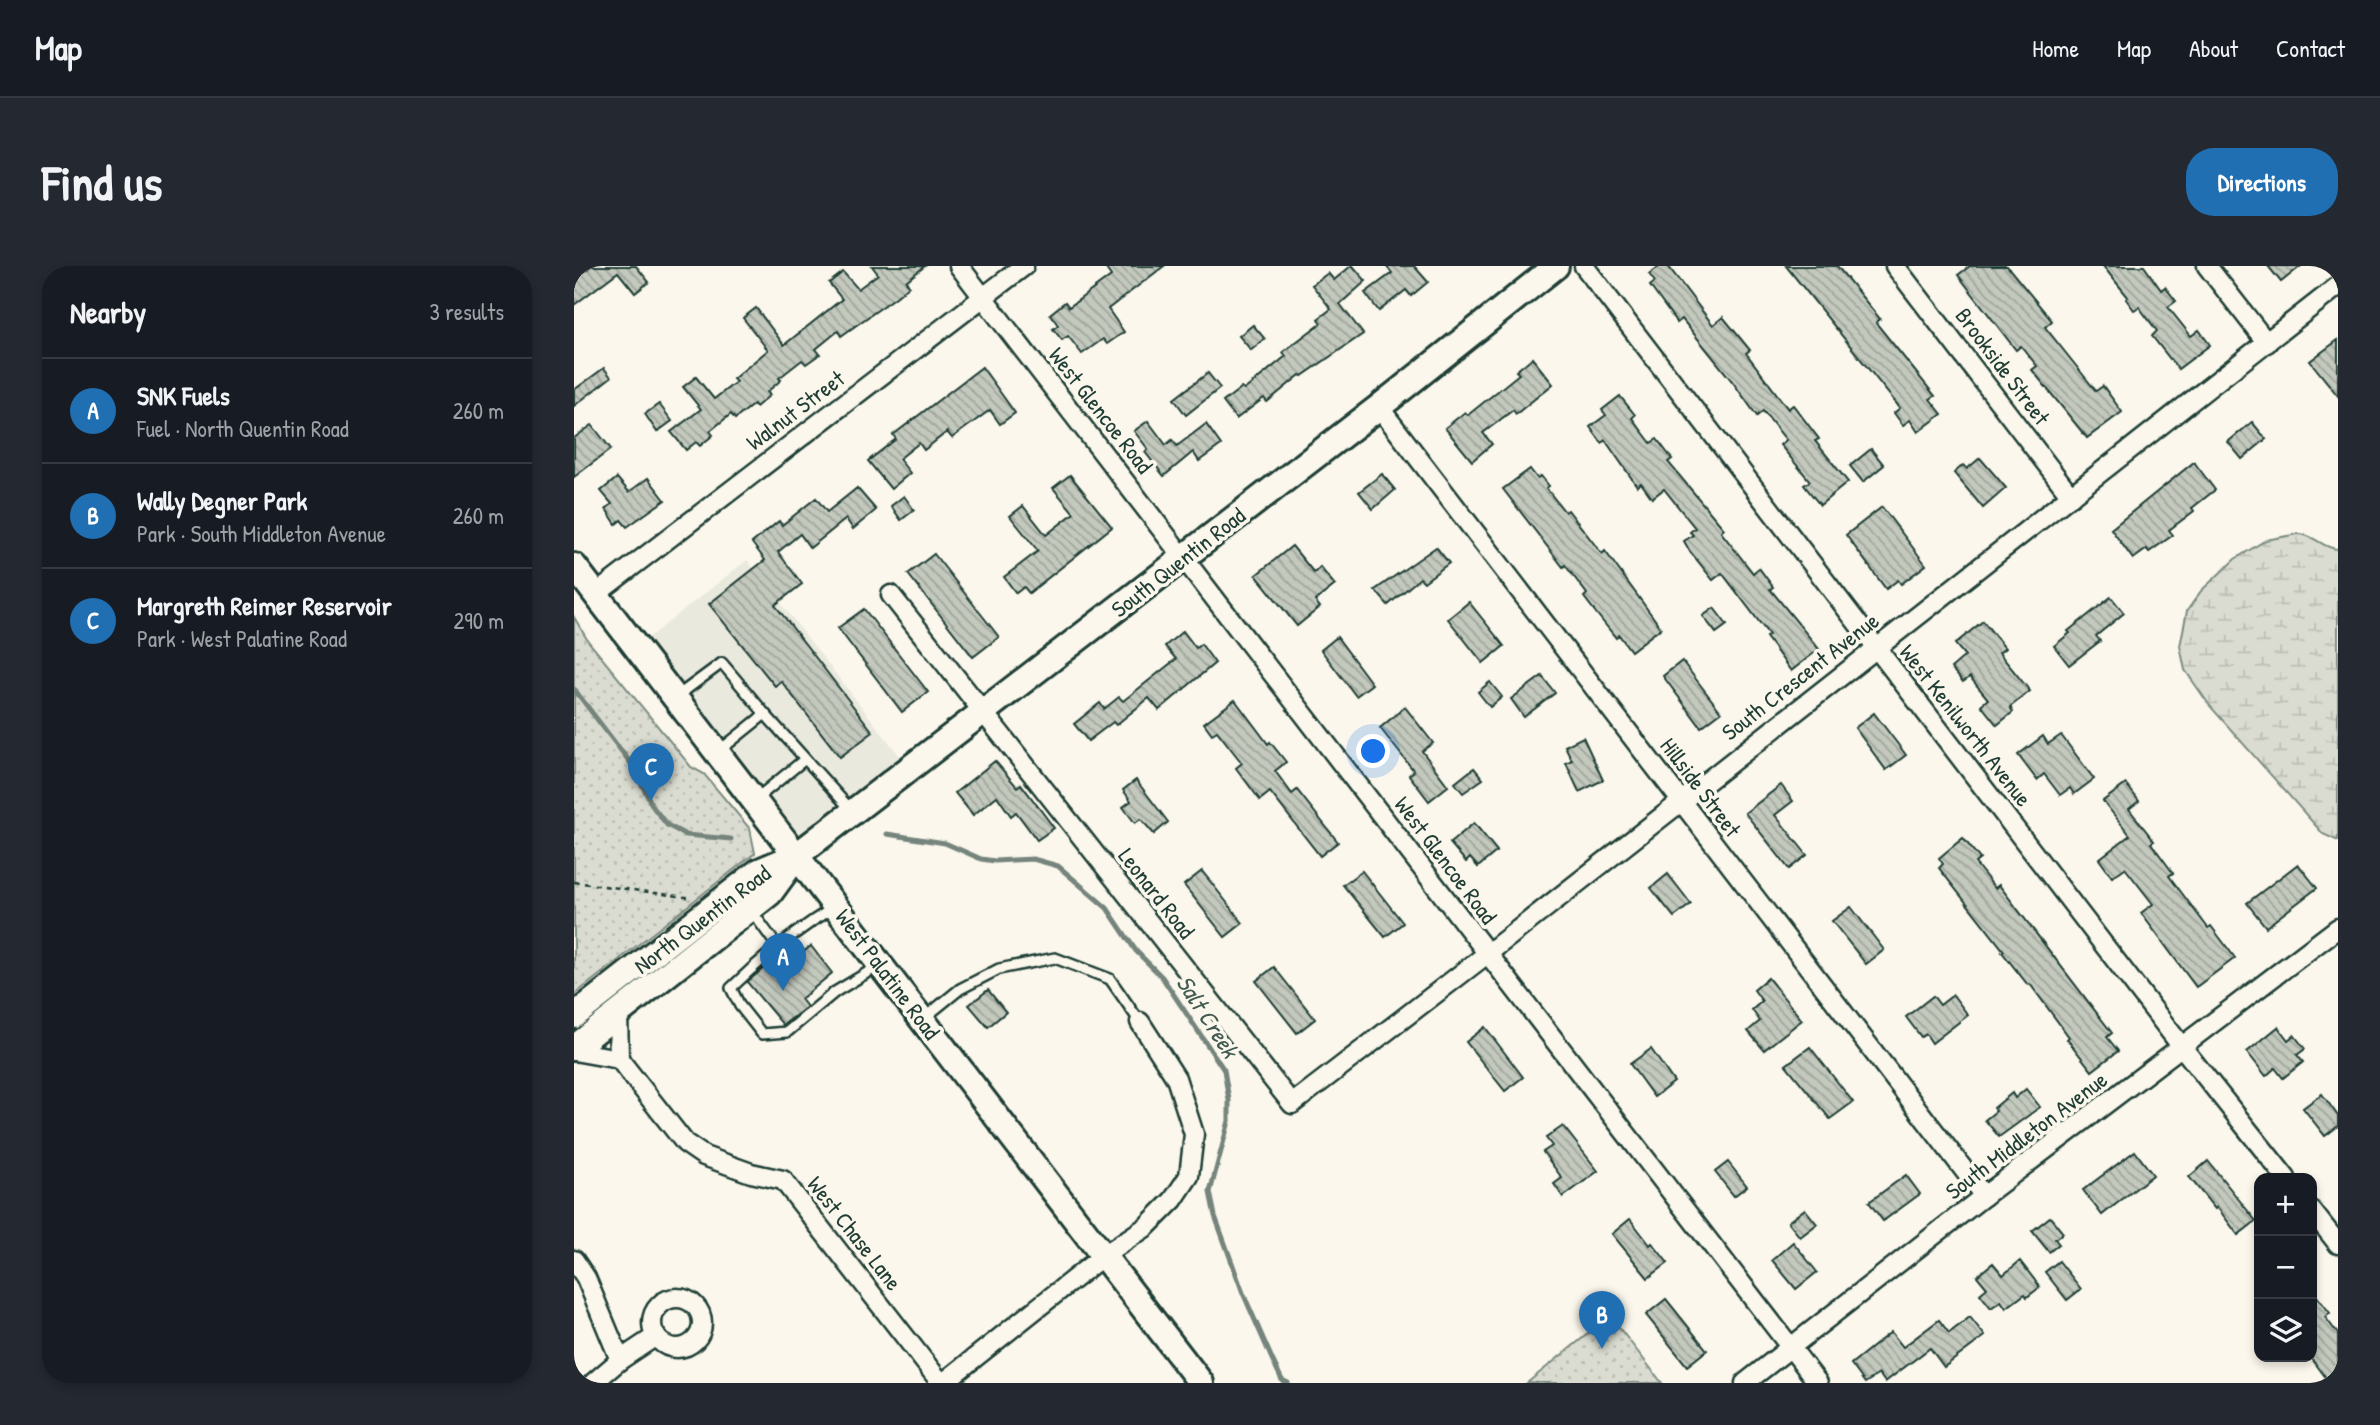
<!DOCTYPE html>
<html lang="en">
<head>
<meta charset="utf-8">
<style>
  :root { --surface:#171b24; --page:#242831; --text:#f1f3f6; --muted:#9ea1a6; --line:#363941; --accent:#1f6fb2 }
  body { margin:0; font-family:"Patrick Hand",sans-serif; background:var(--page); color:var(--text) }
  .controls { position:absolute; right:21px; bottom:21px; display:grid; overflow:hidden; border-radius:14px; box-shadow:0 4px 10px #0003 }
  .controls button { width:63px; height:63px; display:grid; place-items:center; padding:0; border:0; border-bottom:2px solid var(--line); background:var(--surface); color:var(--text); font:35px sans-serif }
  .you { position:absolute; left:800px; top:486px; width:24px; height:24px; margin:-18px; border:5px solid #fff; border-radius:50%; background:#1a73e8; box-shadow:0 0 0 10px #1a73e833 }
  .badge { display:grid; place-items:center; width:46px; height:46px; border-radius:50%; background:var(--accent); color:#fff; font-size:23px; font-weight:700 }
  .pin { position:absolute; translate:-50% -58px; filter:drop-shadow(0 2px 4px #0008) }
  .pin::after { content:''; position:absolute; top:37px; width:24px; height:21px; background:inherit; clip-path:polygon(0 0,100% 0,50% 100%) }
  .list { margin:0; padding:0; list-style:none }
  h2 { display:flex; justify-content:space-between; align-items:center; height:91px; margin:0; padding:0 28px; font-size:30px }
  h2 small { font-size:23px; font-weight:400; color:var(--muted) }
  .list li { display:grid; grid-template-columns:46px 1fr auto; gap:21px; align-items:center; box-sizing:border-box; height:105px; padding:0 28px; border-top:2px solid var(--line) }
  .list b { display:block; font-size:26px; white-space:nowrap }
  .list p { margin:0; font-size:23px; white-space:nowrap; color:var(--muted) }
  .list em { font-size:23px; font-style:normal; color:var(--muted) }
  .icon { flex:none; width:38px; height:38px; fill:none; stroke:currentColor; stroke-width:2; stroke-linecap:round; stroke-linejoin:round }
  .map { position:relative; flex:none; width:1764px; height:1117px; overflow:hidden; border-radius:28px }
  header { display:flex; align-items:center; gap:42px; box-sizing:border-box; height:98px; padding:0 35px; background:var(--surface); border-bottom:2px solid var(--line) }
  header strong { font-size:33px }
  nav { display:flex; gap:38px; margin-inline-start:auto; font-size:24px }
  .intro { display:flex; align-items:center; justify-content:space-between; box-sizing:border-box; height:168px; padding:0 42px }
  h1 { margin:0; font-size:49px }
  .button { padding:18px 32px; border-radius:28px; background:var(--accent); color:#fff; font-size:24px; font-weight:700 }
  main { display:flex; gap:42px; padding:0 42px }
  aside { flex:1; background:var(--surface); border-radius:28px; box-shadow:0 4px 10px #0003 }
  .map>svg:first-child { display:block }
</style>
</head>
<body>
<header>
<strong>Map</strong>
<nav><a>Home</a><a>Map</a><a>About</a><a>Contact</a></nav>
</header>
<div class="intro"><h1>Find us</h1><a class="button">Directions</a></div>
<main>
<aside>
<h2>Nearby<small>3 results</small></h2>
<ul class="list">
<li><span class="badge">A</span><div><b>SNK Fuels</b><p>Fuel · North Quentin Road</p></div><em>260 m</em></li>
<li><span class="badge">B</span><div><b>Wally Degner Park</b><p>Park · South Middleton Avenue</p></div><em>260 m</em></li>
<li><span class="badge">C</span><div><b>Margreth Reimer Reservoir</b><p>Park · West Palatine Road</p></div><em>290 m</em></li>
</ul>
</aside>
<div class="map">
<svg width="1764" height="1117" viewBox="0 0 1764 1117">
  <defs>
    <pattern id="wetland-marsh" width="20" height="14" patternUnits="userSpaceOnUse" patternTransform="scale(1.75)"><rect width="20" height="14" fill="#dbdcd1"/><path d="M1 5h8M5 5V1M11 12h8M15 12V8" fill="none" stroke="#bcbeb4"/></pattern>
    <pattern id="park-dots" width="8" height="8" patternUnits="userSpaceOnUse" patternTransform="scale(1.75)"><rect width="8" height="8" fill="#dbdcd1"/><path d="M2 2h.1M6 6h.1" fill="none" stroke="#bcbeb4" stroke-width="1.8" stroke-linecap="round"/></pattern>
    <pattern id="building-back-hatch" width="6" height="6" patternUnits="userSpaceOnUse" patternTransform="scale(1.75)"><rect width="6" height="6" fill="#c4c9be"/><path d="M-1 5l2 2M0 0l6 6M5-1l2 2" fill="none" stroke="#9fa49b"/></pattern>
  </defs>
  <rect width="100%" height="100%" fill="#fbf7ec"/>
  <filter id="ink" filterUnits="userSpaceOnUse"><feTurbulence type="fractalNoise" baseFrequency=".0143" numOctaves="2"/><feDisplacementMap in="SourceGraphic" scale="14" xChannelSelector="R" yChannelSelector="G"/><feConvolveMatrix kernelMatrix="1 2 1 2 8 2 1 2 1" color-interpolation-filters="sRGB"/></filter>
  <g filter="url(#ink)">
    <polygon fill="#eae9de" points="173,294 336,503 223,589 64,380"/>
    <path fill="url(#wetland-marsh)" stroke="#7d8c82" stroke-width="2" d="M 1724,268 C 1740,268 1749,283 1764,283 L 1764,575 L 1749,568 L 1636,440 L 1611,404 L 1606,380 L 1613,345 L 1627,325 L 1661,293 L 1692,274 Z"/>
    <g fill="url(#park-dots)" stroke="#7d8c82" stroke-width="2">
      <polygon points="0,351 14,375 117,501 130,508 176,563 181,587 0,729"/>
      <polygon points="1036,1050 1088,1117 953,1117"/>
    </g>
    <g fill="none" stroke-linecap="round" stroke-linejoin="round">
      <g stroke="#74847b" stroke-width="5">
        <polyline points="0,423 58,499 79,541 93,559 112,569 157,573"/>
        <polyline points="313,568 371,577 407,593 421,595 459,593 484,600 533,642 562,685 588,711 650,804 655,834 655,855 636,926 641,950 669,1027 698,1093 708,1114 714,1117"/>
      </g>
    </g>
    <g fill="url(#building-back-hatch)" stroke="#1f3d34" stroke-width="2">
      <polygon points="17,0 62,0 75,16 61,27 44,6 0,39 0,14"/>
      <polygon points="298,0 351,0 332,15 335,20 322,31 267,70 264,65 242,83 246,88 232,98 228,94 205,112 207,114 193,126 196,129 182,141 180,138 161,153 157,148 136,165 139,169 126,180 122,176 112,184 97,166 127,143 109,121 122,111 140,133 162,116 159,113 194,84 169,52 182,42 210,79 268,33 255,17 269,6 284,23 304,8"/>
      <polygon points="530,0 590,0 534,43 550,66 533,78 529,73 508,88 494,70 488,74 479,63 484,59 476,48 491,36 495,41 537,10"/>
      <polygon points="777,0 779,0 792,15 766,38 789,68 728,110 726,109 693,136 690,132 662,153 649,136 667,122 670,124 712,90 709,86 747,57 744,53 757,43 738,19 754,7 760,14"/>
      <polygon points="812,0 840,0 854,16 837,30 832,24 805,45 791,27 818,7"/>
      <polygon points="1086,0 1094,0 1139,59 1149,51 1176,84 1172,87 1214,143 1219,139 1245,173 1241,175 1274,216 1246,239 1230,219 1236,215 1206,179 1212,174 1189,145 1183,150 1158,115 1108,53 1103,57 1076,20 1081,16 1075,8"/>
      <polygon points="1212,0 1263,0 1306,53 1302,57 1361,130 1356,133 1368,148 1344,166 1336,154 1329,159 1320,147 1326,142"/>
      <polygon points="1396,0 1433,0 1478,55 1471,61 1522,125 1529,120 1548,146 1513,172 1458,104 1463,100 1447,80 1442,84 1384,9"/>
      <polygon points="1529,0 1570,0 1587,24 1591,21 1602,35 1594,41 1617,70 1625,64 1636,79 1604,103 1578,70 1583,65 1565,41 1560,44 1552,33 1554,31"/>
      <polygon points="1694,0 1727,0 1707,16"/>
      <polygon points="679,59 691,73 677,84 665,70"/>
      <polygon points="1764,74 1764,130 1736,95"/>
      <polygon points="958,92 979,118 942,148 939,144 909,167 918,178 898,195 871,162 891,146 894,149 945,108 942,105"/>
      <polygon points="408,101 441,147 426,158 416,144 378,172 373,166 350,184 345,177 325,193 336,207 317,223 294,195 322,173 319,169"/>
      <polygon points="30,102 37,111 0,140 0,124"/>
      <polygon points="634,107 646,122 612,149 600,133"/>
      <polygon points="1046,130 1061,149 1058,152 1077,177 1083,173 1098,193 1094,196 1150,263 1147,266 1179,307 1185,302 1199,321 1196,323 1245,383 1217,405 1192,371 1195,369 1148,307 1139,314 1115,284 1110,275 1119,269 1116,266 1121,262 1090,223 1078,232 1067,217 1063,220 1031,174 1028,177 1016,161 1032,149 1028,144"/>
      <polygon points="85,138 98,155 83,166 71,148"/>
      <polygon points="574,155 592,179 598,174 603,180 632,158 647,179 625,195 619,186 590,210 571,186 574,183 560,165"/>
      <polygon points="1678,156 1692,173 1668,193 1654,176"/>
      <polygon points="18,159 37,183 0,211 0,172"/>
      <polygon points="1297,183 1310,199 1289,216 1276,200"/>
      <polygon points="1406,192 1432,222 1409,242 1380,207 1389,199 1393,203"/>
      <polygon points="1620,196 1641,224 1618,242 1620,245 1595,264 1599,269 1575,286 1573,283 1559,293 1537,263"/>
      <polygon points="956,203 963,212 967,210 975,220 972,222 991,246 994,244 1028,288 1031,285 1087,362 1057,385 1045,369 1042,372 1022,347 1010,331 1013,328 991,299 989,301 929,223"/>
      <polygon points="808,208 821,224 799,243 785,226"/>
      <polygon points="496,209 538,261 455,327 450,321 442,327 430,311 464,285 436,250 449,240 472,269 500,247 479,222"/>
      <polygon points="43,212 55,226 74,212 91,234 53,261 47,254 42,258 32,243 38,238 27,225"/>
      <polygon points="283,222 302,244 279,263 272,253 236,282 226,268 204,286 228,318 201,339 299,466 266,491 207,415 201,420 135,338 191,294 178,277 205,255 208,259 242,232 253,246"/>
      <polygon points="330,230 340,244 327,254 317,240"/>
      <polygon points="1308,241 1352,299 1327,318 1324,314 1312,323 1272,269"/>
      <polygon points="718,280 740,307 746,301 761,319 741,335 746,341 723,360 682,309"/>
      <polygon points="862,281 875,297 850,316 846,312 814,339 801,324"/>
      <polygon points="360,288 425,371 399,391 334,308"/>
      <polygon points="1537,331 1550,347 1522,370 1526,375 1495,399 1480,380 1496,367 1494,365"/>
      <polygon points="895,336 930,380 909,397 874,353"/>
      <polygon points="1140,342 1153,359 1142,367 1129,350"/>
      <polygon points="290,343 354,426 328,446 264,362"/>
      <polygon points="1409,355 1431,382 1425,387 1456,425 1436,441 1439,446 1423,459 1407,439 1414,433 1396,411 1389,416 1377,402 1391,390 1381,378"/>
      <polygon points="609,365 622,382 627,378 641,397 585,444 575,432 542,459 539,456 514,475 500,458 526,437 530,443 545,431 549,435 602,393 591,380"/>
      <polygon points="763,371 798,418 782,430 747,384"/>
      <polygon points="1108,395 1147,446 1127,461 1089,410"/>
      <polygon points="968,410 981,427 950,451 937,433"/>
      <polygon points="916,416 928,431 916,441 904,426"/>
      <polygon points="661,434 694,478 696,476 712,496 701,505 718,528 723,524 764,576 746,590 696,526 686,534 662,502 668,497 643,465 638,468 630,457"/>
      <polygon points="831,441 859,477 848,485 874,520 855,535 835,509 840,505 806,462"/>
      <polygon points="1300,447 1332,489 1312,504 1281,462"/>
      <polygon points="1487,469 1520,513 1500,528 1496,522 1486,529 1470,508 1463,514 1444,489 1469,470 1474,478"/>
      <polygon points="1009,471 1029,514 1005,526 992,497 998,494 991,480"/>
      <polygon points="421,495 443,521 447,518 480,562 463,574 442,546 437,550 423,530 399,549 381,527"/>
      <polygon points="900,502 909,513 889,527 881,517"/>
      <polygon points="562,514 594,556 580,568 567,553 561,557 549,541 557,535 549,524"/>
      <polygon points="1552,518 1565,535 1555,543 1580,575 1577,577 1599,607 1595,610 1634,662 1637,660 1661,692 1622,721 1567,647 1579,638 1551,602 1538,611 1525,593 1556,569 1529,535"/>
      <polygon points="1207,519 1219,535 1201,549 1233,589 1215,603 1171,547"/>
      <polygon points="900,557 923,585 904,601 896,592 892,596 876,577"/>
      <polygon points="1389,572 1406,593 1401,597 1421,622 1425,619 1538,767 1533,771 1544,785 1518,805 1493,773 1495,771 1456,718 1454,719 1428,686 1430,685 1365,602 1369,598 1365,592"/>
      <polygon points="1724,598 1743,622 1692,661 1673,637"/>
      <polygon points="628,605 669,657 651,671 610,619"/>
      <polygon points="788,605 829,657 811,671 769,619"/>
      <polygon points="1094,608 1117,638 1100,651 1077,622"/>
      <polygon points="1277,641 1310,684 1292,698 1258,655"/>
      <polygon points="237,680 258,707 227,733 233,741 209,759 173,716 196,697 203,706"/>
      <polygon points="700,701 741,753 723,767 682,715"/>
      <polygon points="1194,712 1228,754 1190,784 1174,765 1186,755 1178,744 1188,735 1180,724"/>
      <polygon points="414,724 432,746 414,761 395,739"/>
      <polygon points="1379,729 1394,749 1358,777 1352,768 1347,771 1332,751 1359,730 1366,739"/>
      <polygon points="911,761 949,811 931,825 892,776"/>
      <polygon points="1704,761 1714,774 1720,769 1731,783 1723,789 1729,796 1709,812 1701,802 1692,810 1673,786"/>
      <polygon points="1236,781 1279,836 1256,853 1212,799"/>
      <polygon points="1077,783 1100,816 1080,831 1056,798"/>
      <polygon points="1452,823 1466,841 1425,871 1411,854 1422,845 1420,842 1438,827 1441,832"/>
      <polygon points="1748,828 1764,850 1764,860 1751,870 1729,842"/>
      <polygon points="989,860 1024,905 989,931 980,918 988,912 969,886 978,880 972,872"/>
      <polygon points="1561,885 1579,909 1528,949 1509,924"/>
      <polygon points="1634,895 1682,955 1664,969 1643,941 1641,943 1615,911"/>
      <polygon points="1154,896 1173,920 1160,930 1141,906"/>
      <polygon points="1332,909 1346,928 1309,955 1295,936"/>
      <polygon points="1231,943 1243,958 1226,971 1214,956"/>
      <polygon points="1476,951 1489,967 1481,973 1485,978 1475,986 1458,965"/>
      <polygon points="1056,953 1076,979 1078,977 1094,997 1074,1012 1038,968"/>
      <polygon points="1219,976 1243,1006 1222,1023 1198,994"/>
      <polygon points="1446,995 1466,1021 1453,1031 1451,1028 1432,1042 1427,1035 1417,1042 1406,1028 1413,1022 1403,1010 1419,997 1429,1009"/>
      <polygon points="1485,995 1507,1023 1493,1034 1471,1006"/>
      <polygon points="1738,1024 1756,1047 1751,1051 1764,1068 1764,1117 1756,1117 1738,1093"/>
      <polygon points="1092,1033 1133,1084 1113,1100 1072,1049"/>
      <polygon points="1396,1051 1411,1070 1370,1101 1356,1082 1311,1116 1305,1108 1291,1117 1277,1098 1317,1066 1329,1081 1365,1054 1375,1067"/>
    </g>
    <g fill="none" stroke-linecap="round" stroke-linejoin="round">
      <g stroke="#1f3d34" stroke-width="14">
        <g id="lane">
          <polyline points="102,431 148,397 191,448"/>
          <polyline points="145,485 191,448 278,545"/>
          <polyline points="182,533 231,493"/>
          <path d="M 259,642 C 221,665 189,691 157,722 L 166,740 L 188,768 L 213,766 L 261,726 L 306,699"/>
          <polyline points="177,644 203,680"/>
          <polyline points="349,753 386,723 425,703 481,692 536,713 566,756"/>
        </g>
      </g>
      <g stroke="#1f3d34" stroke-width="23">
        <g id="street">
          <polyline points="385,0 1244,1117"/>
          <polyline points="1010,0 1608,781 1712,912"/>
          <polyline points="1321,0 1497,230"/>
          <polyline points="1633,0 1693,77"/>
          <polyline points="805,141 1410,930"/>
          <polyline points="22,328 450,0"/>
          <polyline points="317,329 718,838 913,688 1764,20"/>
          <polyline points="44,747 45,793 111,877 130,890 177,907 209,914 367,1117"/>
          <polyline points="0,785 45,793"/>
          <polyline points="1738,945 1764,978"/>
          <polyline points="0,994 12,1012 46,1094"/>
          <circle cx="103" cy="1057" r="25"/>
          <polyline points="19,1117 46,1094 82,1070"/>
          <polyline points="369,1117 530,989 572,961 599,934 615,910 620,868 602,812 566,756"/>
          <polyline points="1171,1117 1410,930 1764,662"/>
        </g>
      </g>
      <g stroke="#1f3d34" stroke-width="30">
        <g id="secondary">
          <polyline points="0,300 627,1117"/>
          <polyline points="0,750 185,605 223,589 805,141 982,0"/>
          <polyline points="0,782 196,627 223,590"/>
        </g>
      </g>
      <polyline stroke="#1f3d34" stroke-width="2.5" stroke-dasharray="5 5" stroke-linecap="butt" points="0,616 119,632"/>
      <use href="#lane" stroke="#fbf7ec" stroke-width="9"/>
      <use href="#street" stroke="#fbf7ec" stroke-width="18"/>
      <use href="#secondary" stroke="#fbf7ec" stroke-width="24"/>
    </g>
  </g>
  <g text-anchor="middle" dominant-baseline="central" stroke-width="7" stroke-linejoin="round" paint-order="stroke">
    <g font-size="23" fill="#1f3d34" stroke="#fbf7ec">
      <text transform="translate(1429 100) rotate(53)">Brookside Street</text>
      <text transform="translate(221 144) rotate(-37)">Walnut Street</text>
      <text transform="translate(527 144) rotate(52)">West Glencoe Road</text>
      <text transform="translate(604 296) rotate(-38)">South Quentin Road</text>
      <text transform="translate(1226 410) rotate(-38)">South Crescent Avenue</text>
      <text transform="translate(1392 459) rotate(52)">West Kenilworth Avenue</text>
      <text transform="translate(1127 521) rotate(53)">Hillside Street</text>
      <text transform="translate(872 594) rotate(53)">West Glencoe Road</text>
      <text transform="translate(583 627) rotate(52)">Leonard Road</text>
      <text transform="translate(128 653) rotate(-37)">North Quentin Road</text>
      <text transform="translate(314 708) rotate(53)">West Palatine Road</text>
      <text transform="translate(1452 869) rotate(-37)">South Middleton Avenue</text>
      <text transform="translate(281 967) rotate(52)">West Chase Lane</text>
    </g>
    <g font-size="24" font-style="italic" fill="#425b52" stroke="#fbf7ec">
      <text transform="translate(634 750) rotate(57)">Salt Creek</text>
    </g>
  </g>
</svg>
<div class="controls">
<button>+</button>
<button>−</button>
<button><svg class="icon" aria-label="layers" viewBox="0 0 24 24"><path d="M12 4l9 5-9 5-9-5zM3 14l9 5 9-5"/></svg></button>
</div>
<div class="you"></div>
<div class="pin badge" style="left:209px;top:725px">A</div>
<div class="pin badge" style="left:1028px;top:1083px">B</div>
<div class="pin badge" style="left:77px;top:535px">C</div>
</div>
</main>
</body>
</html>
